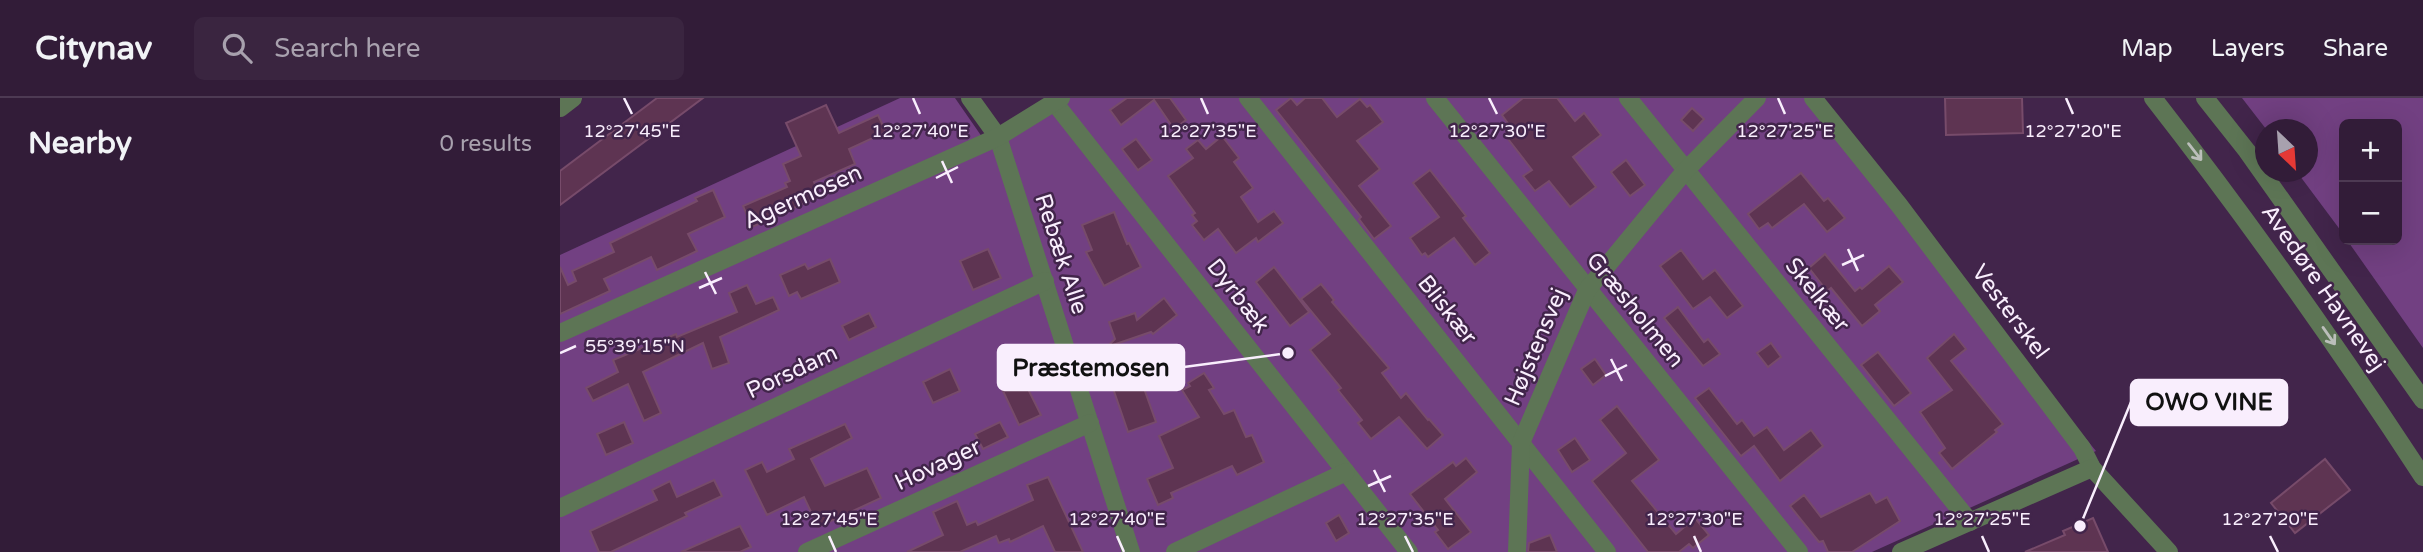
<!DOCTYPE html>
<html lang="en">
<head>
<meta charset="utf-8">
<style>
  :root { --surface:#321c38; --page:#3a2540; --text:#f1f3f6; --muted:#a8a1ae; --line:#4d3a53 }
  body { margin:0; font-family:"Varela Round",sans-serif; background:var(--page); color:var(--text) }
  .controls { position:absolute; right:21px; top:21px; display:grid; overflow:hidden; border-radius:10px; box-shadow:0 7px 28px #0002 }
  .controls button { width:63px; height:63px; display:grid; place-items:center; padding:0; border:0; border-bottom:2px solid var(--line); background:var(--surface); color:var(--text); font:35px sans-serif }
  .compass { position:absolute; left:1695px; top:21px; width:63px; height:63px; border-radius:50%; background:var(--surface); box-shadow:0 7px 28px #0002; rotate:155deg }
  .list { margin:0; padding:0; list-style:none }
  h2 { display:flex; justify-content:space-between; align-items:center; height:91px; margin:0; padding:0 28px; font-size:30px }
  h2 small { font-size:23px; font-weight:400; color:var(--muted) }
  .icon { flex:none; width:38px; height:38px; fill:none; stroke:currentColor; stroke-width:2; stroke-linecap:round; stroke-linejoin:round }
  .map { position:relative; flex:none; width:1863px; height:454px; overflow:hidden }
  header { display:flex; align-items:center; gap:42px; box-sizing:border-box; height:98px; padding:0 35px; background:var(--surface); border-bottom:2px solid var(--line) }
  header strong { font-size:33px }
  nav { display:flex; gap:38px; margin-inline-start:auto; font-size:24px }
  .search { width:490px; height:63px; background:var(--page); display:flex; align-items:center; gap:18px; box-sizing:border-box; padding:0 24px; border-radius:10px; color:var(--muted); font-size:26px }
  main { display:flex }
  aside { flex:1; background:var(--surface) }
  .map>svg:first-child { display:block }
</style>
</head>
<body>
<header>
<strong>Citynav</strong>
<div class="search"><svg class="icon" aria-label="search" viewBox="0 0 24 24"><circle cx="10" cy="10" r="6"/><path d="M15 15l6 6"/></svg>Search here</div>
<nav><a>Map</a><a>Layers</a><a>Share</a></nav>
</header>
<main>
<aside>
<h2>Nearby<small>0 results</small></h2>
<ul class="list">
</ul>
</aside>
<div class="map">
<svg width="1863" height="454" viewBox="0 0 1863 454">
  <rect width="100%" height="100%" fill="#42254b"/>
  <g fill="#724082">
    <polygon points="340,0 395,0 429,49 508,0 1245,0 1536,353 1312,454 0,454 0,157"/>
    <polygon points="1682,0 1863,0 1863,250 1787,142 1837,142 1837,26 1784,26 1784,137 1737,74 1748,74 1748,32 1706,31"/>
  </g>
  <g fill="#5e3452" stroke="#774b6a" stroke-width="2">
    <polygon points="97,0 143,0 0,107 0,73"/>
    <polygon points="567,0 610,0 626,22 614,31 594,2 561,27 550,12"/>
    <polygon points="731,0 737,7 745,0 762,0 777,19 800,1 807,9 810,7 823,24 797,43 820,71 799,88 831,128 814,141 799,121 801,119 716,12"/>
    <polygon points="963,0 997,0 1015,23 1024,15 1041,37 1013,59 1036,89 1010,109 989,83 975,93 963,78 972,72 945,37 952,31 942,17"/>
    <polygon points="1385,0 1462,0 1463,35 1386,37"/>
    <polygon points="266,7 279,35 318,17 326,34 289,51 295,66 254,84 260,98 192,129 183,108 227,89 225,85 230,83 223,66 241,58 226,25"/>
    <polygon points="1132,10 1144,21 1133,33 1121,22"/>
    <polygon points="662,38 679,60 674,64 693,90 681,99 698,124 714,113 723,125 698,144 696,140 676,155 658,131 644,142 632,127 637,123 632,117 635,115 608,78 633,60 626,51 638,42 646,51"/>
    <polygon points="576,41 592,62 578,72 562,51"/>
    <polygon points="1066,62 1085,87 1070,98 1051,74"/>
    <polygon points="870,72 906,118 903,120 930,155 915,167 894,140 868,159 865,155 862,157 850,140 879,119 853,85"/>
    <polygon points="1241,75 1264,103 1268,100 1285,120 1267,134 1244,106 1212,130 1208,125 1199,131 1188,116"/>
    <polygon points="153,92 165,119 128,136 137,153 97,172 91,159 44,181 50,193 0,216 0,169 8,187 16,183 12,173 54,154 50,145 137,103 135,100"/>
    <polygon points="554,114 567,146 569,145 581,169 544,188 526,154 532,152 522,127"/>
    <polygon points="428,151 441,180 413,192 400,163"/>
    <polygon points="1121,152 1143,181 1155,172 1183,208 1167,220 1150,199 1133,211 1100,168"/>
    <polygon points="1265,156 1295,193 1300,189 1302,191 1329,168 1343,184 1315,207 1320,213 1302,228 1271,190 1267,193 1249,170"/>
    <polygon points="270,161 280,184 241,201 237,194 229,198 220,177 245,166 248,171"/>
    <polygon points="714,169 749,214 730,228 696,184"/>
    <polygon points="761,186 774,202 772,204 829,270 822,275 841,300 846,295 868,322 869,321 883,337 867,351 839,319 811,341 798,325 802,322 778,292 781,290 750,252 770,236 741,201"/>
    <polygon points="187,187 196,206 213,199 219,212 160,239 169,265 152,271 143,245 83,274 101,315 84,323 68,286 33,303 26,290 58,274 53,262 116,236 117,239 177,214 169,195"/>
    <polygon points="604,200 617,217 593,236 591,234 547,249 555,241 549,224 575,215 577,222"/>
    <polygon points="1118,209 1144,244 1148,241 1160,256 1143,268 1104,220"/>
    <polygon points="309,215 316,229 289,242 282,228"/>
    <polygon points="1394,236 1406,251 1391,263 1443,326 1435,332 1437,334 1392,371 1379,355 1385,350 1360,314 1392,292 1367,260"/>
    <polygon points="1211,245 1221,259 1208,269 1197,255"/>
    <polygon points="1318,254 1351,295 1334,308 1301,267"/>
    <polygon points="572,257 596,324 568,334 545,267"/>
    <polygon points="1035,261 1046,277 1033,287 1021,271"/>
    <polygon points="390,271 400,293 373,305 363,284"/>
    <polygon points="644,275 654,290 649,292 664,316 674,312 686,339 692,337 704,364 677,377 672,368 611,395 613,400 598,407 587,381 613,370 599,338 639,319 622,292 630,288 628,285"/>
    <polygon points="464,283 481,317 459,327 443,293"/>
    <polygon points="1149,290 1177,326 1182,322 1194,338 1207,329 1224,352 1251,332 1263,348 1220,383 1194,348 1181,358 1135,300"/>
    <polygon points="1057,308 1099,362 1072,383 1116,436 1135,420 1149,437 1133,450 1129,446 1119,454 1088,454 1032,383 1066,355 1040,322"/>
    <polygon points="64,324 73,345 46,357 37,336"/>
    <polygon points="440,324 448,339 423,351 415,336"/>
    <polygon points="285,326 292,340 251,361 265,388 307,370 321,400 258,429 244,399 207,417 185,372 202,364 207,374 234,361 229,351"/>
    <polygon points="1015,340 1030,362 1012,374 998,352"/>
    <polygon points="906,360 917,374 885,401 911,434 888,451 875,434 878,432 850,396 893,364 896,368"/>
    <polygon points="1765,361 1790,392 1735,435 1711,405"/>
    <polygon points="488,379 523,454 495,454 483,428 450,444 449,441 439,445 436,438 400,454 347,454 383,437 373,414 397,403 407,427 416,423 418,427 473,402 467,387"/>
    <polygon points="154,382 162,398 125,415 127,418 51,454 39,454 30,433 97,402 92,392 110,383 117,399"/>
    <polygon points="1310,395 1316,405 1327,399 1340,423 1292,454 1268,454 1263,443 1259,444 1230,408 1244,397 1261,419"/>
    <polygon points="779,417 789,435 776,443 766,425"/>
    <polygon points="1533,420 1548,454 1465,454 1505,437 1503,433"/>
    <polygon points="180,428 191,449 180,454 121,454"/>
    <polygon points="990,437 997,454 968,454 969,445"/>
  </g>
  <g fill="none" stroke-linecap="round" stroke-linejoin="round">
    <g stroke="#5d7555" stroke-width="18">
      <polyline points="410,0 438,39 571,454"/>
      <polyline points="688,0 1047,454"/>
      <polyline points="875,0 1239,454"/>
      <polyline points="1068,0 1410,424"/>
      <polyline points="1253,0 1339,107 1522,350 1532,370 1609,454"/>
      <path d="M 1593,0 C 1689,123 1778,249 1863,379"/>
      <polyline points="1645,0 1687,53 1863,302"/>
      <polyline points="494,4 849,454"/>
      <polyline points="0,10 13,0"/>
      <polyline points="0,235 438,39 501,0"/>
      <polyline points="0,410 485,183"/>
      <polyline points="247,454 530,325"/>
      <polyline points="615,454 786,374"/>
      <polyline points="957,454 961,345 1027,192 1125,73 1197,0"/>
      <polyline points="1341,454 1532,370"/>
    </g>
  </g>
  <defs><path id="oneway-shaft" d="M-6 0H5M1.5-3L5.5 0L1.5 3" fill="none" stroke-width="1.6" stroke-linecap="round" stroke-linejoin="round" transform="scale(1.75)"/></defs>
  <g stroke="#bbbeba">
    <use href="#oneway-shaft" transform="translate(1635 54) rotate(52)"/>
    <use href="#oneway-shaft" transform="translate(1769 238) rotate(55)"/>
  </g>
  <path fill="none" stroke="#f9eefd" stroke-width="2.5" d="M 64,0 L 72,16M 353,0 L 360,16M 641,0 L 648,16M 929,0 L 937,16M 1218,0 L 1225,16M 1506,0 L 1513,16M 382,63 L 392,85M 376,80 L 398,69M 1288,151 L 1298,173M 1282,167 L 1304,157M 145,174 L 156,196M 139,190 L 162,180M 0,255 L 16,248M 1051,261 L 1062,283M 1045,278 L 1067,267M 814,372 L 825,394M 808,388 L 831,378M 269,438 L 276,454M 557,438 L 564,454M 845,438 L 853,454M 1134,438 L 1141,454M 1422,438 L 1429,454M 1710,438 L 1718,454"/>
  <g text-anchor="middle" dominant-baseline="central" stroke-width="5" stroke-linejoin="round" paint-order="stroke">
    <g font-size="23" fill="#f9eefd" stroke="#42254b">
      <text transform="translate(243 99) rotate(-24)">Agermosen</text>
      <text transform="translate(501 156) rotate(72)">Rebæk Alle</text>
      <text transform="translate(1763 190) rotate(55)">Avedøre Havnevej</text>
      <text transform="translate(1257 197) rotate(51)">Skelkær</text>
      <text transform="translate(678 198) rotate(52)">Dyrbæk</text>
      <text transform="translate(887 212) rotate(52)">Bliskær</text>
      <text transform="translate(1075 212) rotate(51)">Græsholmen</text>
      <text transform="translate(1450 214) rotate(53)">Vesterskel</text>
      <text transform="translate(976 249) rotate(-67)">Højstensvej</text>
      <text transform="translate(232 274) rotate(-25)">Porsdam</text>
      <text transform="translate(378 367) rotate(-25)">Hovager</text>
    </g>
  </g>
  <g font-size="18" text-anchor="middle" fill="#f9eefd" stroke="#42254b" stroke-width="5" stroke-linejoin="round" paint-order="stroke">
    <text x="72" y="39">12°27'45"E</text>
    <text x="360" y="39">12°27'40"E</text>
    <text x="648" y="39">12°27'35"E</text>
    <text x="937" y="39">12°27'30"E</text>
    <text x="1225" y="39">12°27'25"E</text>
    <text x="1513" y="39">12°27'20"E</text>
    <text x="75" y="254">55°39'15"N</text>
    <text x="269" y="427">12°27'45"E</text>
    <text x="557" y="427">12°27'40"E</text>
    <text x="845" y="427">12°27'35"E</text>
    <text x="1134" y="427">12°27'30"E</text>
    <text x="1422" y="427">12°27'25"E</text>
    <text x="1710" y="427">12°27'20"E</text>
  </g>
  <path fill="none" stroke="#f9eefd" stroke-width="2.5" d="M728 255L624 269M1520 428L1571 304"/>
  <g fill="#f9eefd" stroke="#42254b" stroke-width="2.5">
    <circle cx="728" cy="255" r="7"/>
    <circle cx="1520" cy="428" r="7"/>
  </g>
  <g fill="#f9eefd" stroke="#f9eefd" stroke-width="2.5">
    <rect x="438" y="247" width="186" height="45" rx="7"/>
    <rect x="1571" y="282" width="156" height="45" rx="7"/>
  </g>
  <g font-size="24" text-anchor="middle" font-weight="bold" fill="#111">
    <text x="531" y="278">Præstemosen</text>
    <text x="1649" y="312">OWO VINE</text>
  </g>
</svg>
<div class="controls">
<button>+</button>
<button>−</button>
</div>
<svg class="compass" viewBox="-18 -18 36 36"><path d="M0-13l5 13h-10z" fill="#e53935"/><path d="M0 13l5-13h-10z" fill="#a8a1ae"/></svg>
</div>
</main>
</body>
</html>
